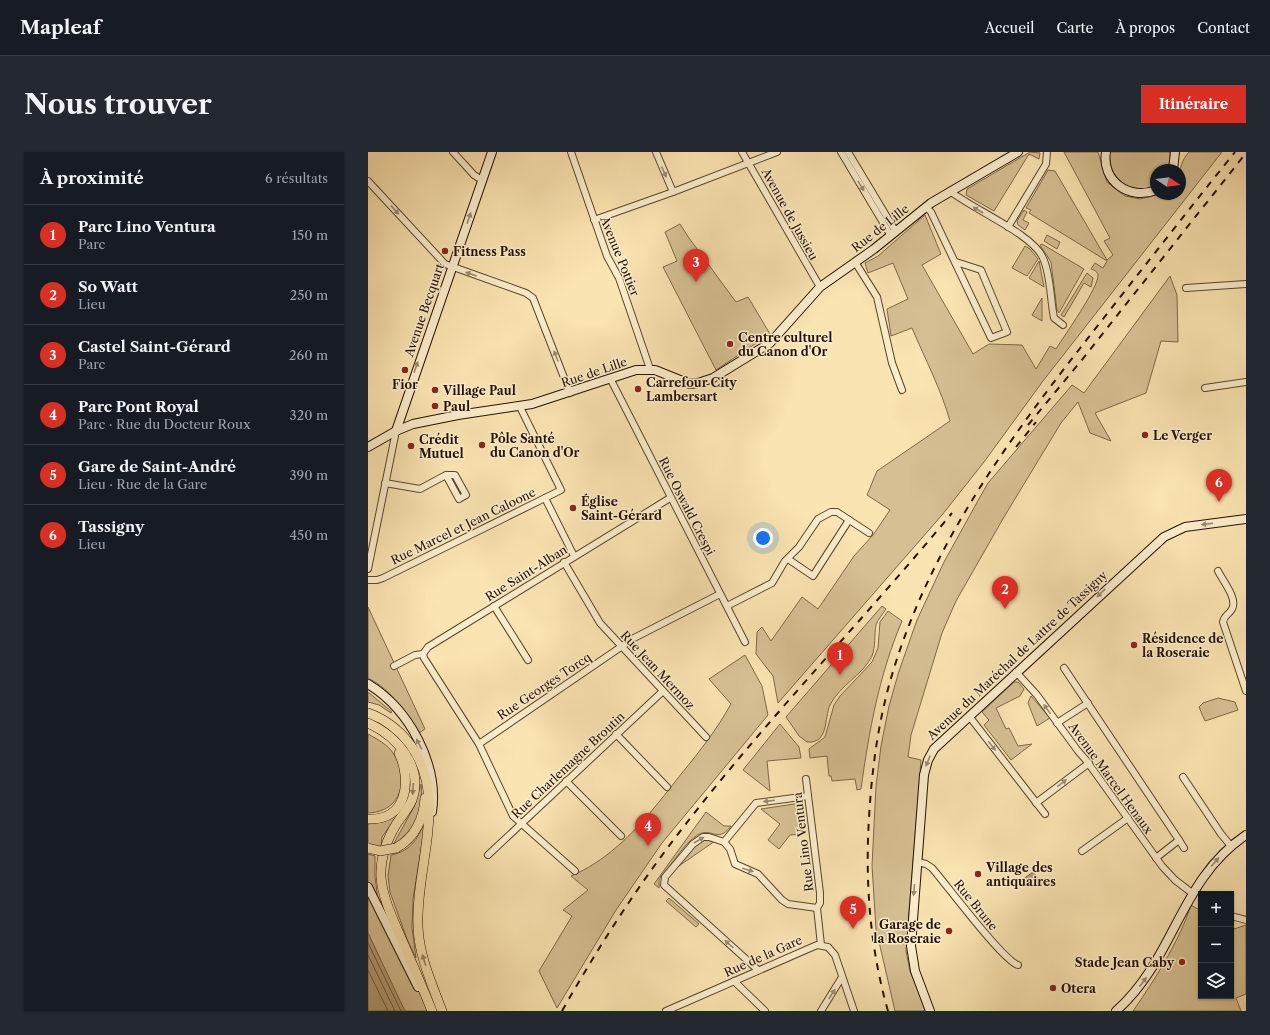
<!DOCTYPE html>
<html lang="fr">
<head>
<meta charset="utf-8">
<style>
  :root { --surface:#171b24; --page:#242831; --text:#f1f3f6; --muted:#9ea1a6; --line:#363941; --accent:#d93025 }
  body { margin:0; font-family:"Libre Caslon Text",serif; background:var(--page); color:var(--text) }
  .controls { position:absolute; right:12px; bottom:12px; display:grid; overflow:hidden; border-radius:0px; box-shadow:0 1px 3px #0004 }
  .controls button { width:36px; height:36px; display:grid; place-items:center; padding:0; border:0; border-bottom:1px solid var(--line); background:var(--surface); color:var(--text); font:20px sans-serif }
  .compass { position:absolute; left:782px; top:12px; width:36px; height:36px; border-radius:50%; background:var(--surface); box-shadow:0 1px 3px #0004; rotate:103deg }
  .you { position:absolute; left:395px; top:386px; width:14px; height:14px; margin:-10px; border:3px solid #fff; border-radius:50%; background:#1a73e8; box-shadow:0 0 0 6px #1a73e833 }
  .badge { display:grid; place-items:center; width:26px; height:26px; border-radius:50%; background:var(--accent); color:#fff; font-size:13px; font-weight:700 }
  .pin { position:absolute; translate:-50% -33px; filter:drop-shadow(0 1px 2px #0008) }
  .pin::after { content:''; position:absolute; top:21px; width:14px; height:12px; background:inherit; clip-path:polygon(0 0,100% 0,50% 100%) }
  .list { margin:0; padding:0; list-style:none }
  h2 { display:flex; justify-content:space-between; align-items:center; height:52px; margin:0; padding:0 16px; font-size:17px }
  h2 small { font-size:13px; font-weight:400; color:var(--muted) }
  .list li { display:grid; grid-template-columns:26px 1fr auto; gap:12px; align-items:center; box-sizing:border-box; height:60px; padding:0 16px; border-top:1px solid var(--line) }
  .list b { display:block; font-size:15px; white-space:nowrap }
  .list p { margin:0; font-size:13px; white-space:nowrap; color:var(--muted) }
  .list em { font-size:13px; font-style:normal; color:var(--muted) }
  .icon { flex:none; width:22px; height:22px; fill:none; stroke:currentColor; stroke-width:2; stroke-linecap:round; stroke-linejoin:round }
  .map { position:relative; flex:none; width:878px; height:859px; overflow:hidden; border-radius:0px }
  header { display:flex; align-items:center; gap:24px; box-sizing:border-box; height:56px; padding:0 20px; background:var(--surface); border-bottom:1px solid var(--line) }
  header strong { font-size:19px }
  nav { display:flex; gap:22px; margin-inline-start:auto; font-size:14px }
  .intro { display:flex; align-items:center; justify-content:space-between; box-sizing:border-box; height:96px; padding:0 24px }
  h1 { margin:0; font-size:28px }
  .button { padding:10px 18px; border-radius:0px; background:var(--accent); color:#fff; font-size:14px; font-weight:700 }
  main { display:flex; gap:24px; padding:0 24px }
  aside { flex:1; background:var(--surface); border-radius:0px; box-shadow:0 1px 3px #0004 }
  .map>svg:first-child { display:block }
</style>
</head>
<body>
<header>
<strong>Mapleaf</strong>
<nav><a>Accueil</a><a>Carte</a><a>À propos</a><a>Contact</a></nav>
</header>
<div class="intro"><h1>Nous trouver</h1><a class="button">Itinéraire</a></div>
<main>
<aside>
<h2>À proximité<small>6 résultats</small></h2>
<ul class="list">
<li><span class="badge">1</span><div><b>Parc Lino Ventura</b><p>Parc</p></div><em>150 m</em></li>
<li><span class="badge">2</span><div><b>So Watt</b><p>Lieu</p></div><em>250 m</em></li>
<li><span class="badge">3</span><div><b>Castel Saint-Gérard</b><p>Parc</p></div><em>260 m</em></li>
<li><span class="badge">4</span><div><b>Parc Pont Royal</b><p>Parc · Rue du Docteur Roux</p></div><em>320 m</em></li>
<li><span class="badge">5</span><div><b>Gare de Saint-André</b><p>Lieu · Rue de la Gare</p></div><em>390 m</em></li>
<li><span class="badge">6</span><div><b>Tassigny</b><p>Lieu</p></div><em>450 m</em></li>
</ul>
</aside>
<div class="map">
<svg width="878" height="859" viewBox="0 0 878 859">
  <rect width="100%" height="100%" fill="#fae4b1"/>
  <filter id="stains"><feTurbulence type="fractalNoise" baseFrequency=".005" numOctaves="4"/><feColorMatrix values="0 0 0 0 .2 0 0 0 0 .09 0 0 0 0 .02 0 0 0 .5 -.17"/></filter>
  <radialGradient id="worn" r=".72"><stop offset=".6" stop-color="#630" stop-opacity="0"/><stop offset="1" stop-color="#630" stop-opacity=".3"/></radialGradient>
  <g fill="#d6c093" stroke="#7e684a">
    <polygon points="662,0 672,1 671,7 661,2 626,59 598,43 599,37"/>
    <path d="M 696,0 L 730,0 L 739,30 L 757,44 L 772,47 L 793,42 L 812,42 C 812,26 809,13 821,0 L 854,0 L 675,229 L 616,310 L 574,363 L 410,551 L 405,524 L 388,502 L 389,480 L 394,475 L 403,489 L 434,445 L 450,457 L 486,404 L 505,383 L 522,358 L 499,343 L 509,319 L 582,269 C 573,237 557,207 544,176 L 523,184 L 519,157 L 540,147 L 525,111 L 500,121 L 497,111 L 510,104 L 557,63 L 573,102 L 554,113 L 605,202 L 621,192 L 654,193 L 668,217 L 682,194 L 688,197 C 696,184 731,135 730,123 C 729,119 726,118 723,117 L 727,111 L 735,116 L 739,109 L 661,61 L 663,58 L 658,56 L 680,18 L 687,19 L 739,108 L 745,103 L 736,89 L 742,86 Z"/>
    <path d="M 742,0 L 802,0 L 801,17 L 788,18 L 788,33 L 786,34 C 762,44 739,26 742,0 Z"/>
    <polygon points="656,58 659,60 655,68 661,71 657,78 650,73 649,69"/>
    <polygon points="312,72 321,86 368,150 380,145 402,182 348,218 295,115 309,109 297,80"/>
    <polygon points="679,83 692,90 689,97 676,89"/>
    <polygon points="674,92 716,117 691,161 689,158 683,110 672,93"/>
    <polygon points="657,94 662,97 670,107 659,124 644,116"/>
    <polygon points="671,109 676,135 661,126"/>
    <polygon points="719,121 725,126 723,135 716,131 696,165 693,163"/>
    <polygon points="802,124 809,143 810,190 793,189 778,241 727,261 743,289 722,281 710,250 693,271 636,365 588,449 574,481 543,583 540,605 553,608 538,799 542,819 559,859 527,859 508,777 504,714 508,634 513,594 521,554 531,519 549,468 576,410 612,345 620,331 704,233 716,241"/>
    <polygon points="674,146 674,169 664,163"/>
    <path d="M 514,454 L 518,457 C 515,462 510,467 508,473 C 506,483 508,494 504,504 C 495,523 472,533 462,553 C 456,566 461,592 439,590 L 431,584 L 418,565 Z"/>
    <path d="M 0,455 L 57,577 L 51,581 C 37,560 24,538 0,526 Z"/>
    <path d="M 520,459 L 534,469 C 511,523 501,579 493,637 L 489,638 L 487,627 L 464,629 L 463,624 L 461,624 L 459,604 L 442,606 L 441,597 L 457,585 L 466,553 L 472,544 L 504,510 L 510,496 L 512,470 Z"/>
    <path d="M 377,503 L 394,534 L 400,563 L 294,691 L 248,758 L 189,856 L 171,819 L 204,764 L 195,758 L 220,738 L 203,724 C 251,704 283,660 314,621 C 332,599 349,577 363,552 L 341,527 Z"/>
    <polygon points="646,530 650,530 656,537 652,544 628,556 638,577 641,576 650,594 664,592 643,608 616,573 621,568 614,560"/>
    <polygon points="0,540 24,560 23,561 11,553 0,550"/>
    <polygon points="663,544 682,566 669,574 660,551"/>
    <polygon points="850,546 867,550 870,558 837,569 831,555 835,551"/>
    <polygon points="412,572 431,595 433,606 399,609 402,639 375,618"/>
    <path d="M 0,582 C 9,587 20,593 25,601 C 42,626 34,660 0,661 Z"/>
    <path d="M 53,632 C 56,660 49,678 25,693 L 46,655 Z"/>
    <polygon points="433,651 437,682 422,683 411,697 400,688 412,672 393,657"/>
    <polygon points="32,660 14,685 13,695 0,692 0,672 15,670"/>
    <path d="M 338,660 L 356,674 L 363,674 C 349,693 344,673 328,684 C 314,694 305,712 293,724 L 291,728 L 291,736 L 286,732 Z"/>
    <path d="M 58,666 L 45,747 L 44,776 L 48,806 L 39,787 L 22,740 L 20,724 L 23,703 C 44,699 51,685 58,666 Z"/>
    <polygon points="335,687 347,689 308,716 323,697"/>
    <polygon points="0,702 7,704 7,725 10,748 0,729"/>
    <polygon points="0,735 61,859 37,859 33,852 0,781"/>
    <polygon points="301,746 331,772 328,775 298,749"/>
    <path d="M 823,753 L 833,759 L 833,844 L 863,844 L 863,778 L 878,773 L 878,842 L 868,846 L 873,859 L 765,859 C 786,829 812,788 823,753 Z"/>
  </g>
  <g fill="#b29c75" stroke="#7a6446">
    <polygon points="665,720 671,727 660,735 654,728"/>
    <polygon points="0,781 37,859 0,859"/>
  </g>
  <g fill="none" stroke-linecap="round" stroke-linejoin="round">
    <g stroke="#6c563a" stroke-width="1">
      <polyline points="0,791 33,859"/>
      <polyline points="0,803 27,859"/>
      <polyline points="0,818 20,859"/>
    </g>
    <g stroke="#5a452c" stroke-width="8">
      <g id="street">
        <polyline points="85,0 106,23 114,28"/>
        <polyline points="203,0 239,104 251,126 282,217"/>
        <polyline points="288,0 305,40"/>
        <polyline points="374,0 452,135"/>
        <polyline points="473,0 523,84"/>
        <polyline points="480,0 528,80"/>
        <polyline points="0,29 77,112 158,141 165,146 202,241"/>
        <path d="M 582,39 C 604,57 665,82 675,106 C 683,124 682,146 686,166 L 695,173"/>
        <polyline points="558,55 563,60 623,186 639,180 613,118 588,110"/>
        <polyline points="226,68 305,40 409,0"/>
        <polyline points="640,75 678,12 679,0"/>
        <polyline points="487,110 509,145 524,211 534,238"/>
        <polyline points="818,136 878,132"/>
        <polyline points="242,226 377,490"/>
        <polyline points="837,236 878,230"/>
        <polyline points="152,255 193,338 177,346 206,404"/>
        <polyline points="17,331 52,337 78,323 91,347 98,343 87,323 78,323"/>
        <polyline points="420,407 445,424 481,368"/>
        <polyline points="196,410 232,471 338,585"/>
        <polyline points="0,417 28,279"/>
        <path d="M 850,419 C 855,429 870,447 864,457 C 861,463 856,463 855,470 L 878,539"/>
        <polyline points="0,428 9,428 15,426 177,346"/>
        <polyline points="126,454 160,508"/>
        <polyline points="359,454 404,431 417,409 431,395 450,367 463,360 469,360 501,381"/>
        <polyline points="55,502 56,506 111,592 145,664 207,719"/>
        <polyline points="26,514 47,503 55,502 60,495 302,346"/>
        <polyline points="696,516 811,688 788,706"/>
        <polyline points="648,520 669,543 710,599 718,608 794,714 807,728 824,741"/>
        <polyline points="601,564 677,662"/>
        <polyline points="689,571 720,551"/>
        <polyline points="248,582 299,635"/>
        <polyline points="111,592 266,486 352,442"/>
        <polyline points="815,625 853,682 863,694"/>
        <polyline points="438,627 452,741 452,751 449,756 453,793"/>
        <polyline points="198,629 253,684"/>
        <polyline points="668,651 721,611"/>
        <polyline points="811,688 816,696"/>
        <polyline points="356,690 388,651 440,644"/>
        <polyline points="714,699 760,666"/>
        <polyline points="120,703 295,539"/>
        <path d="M 549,710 L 558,712 L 564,716 C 578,732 635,809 650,813"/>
        <polyline points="863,764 878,768"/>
        <polyline points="390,818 296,733 297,725 325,692 335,685 341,685 356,690 362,697 367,712 390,722 414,748 420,752 449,756"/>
        <polyline points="366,829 397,859"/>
        <polyline points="298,859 449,793 460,795 467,803 486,859"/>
        <polyline points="453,859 474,825"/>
      </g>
    </g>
    <g stroke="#251000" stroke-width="10">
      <g id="secondary">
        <path d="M 738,0 C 733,29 762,49 788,38"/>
        <polyline points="805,18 807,0"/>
        <polyline points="28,279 124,0"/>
        <polyline points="0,295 28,279 45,272 90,263 164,252 268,218 287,218 322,232 330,231 345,226 402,191 452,135 506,97 563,51 650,0"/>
        <path d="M 0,532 C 41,557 71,612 64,660"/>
        <polyline points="0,735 50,835"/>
        <polyline points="562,859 547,819 543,794 556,623 560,608 566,597 796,385 817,375 878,367"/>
        <path d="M 748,859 C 807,807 811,728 878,683"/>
      </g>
    </g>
    <g stroke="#251000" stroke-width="10">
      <g id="primary">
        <path d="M 0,561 C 17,567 30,577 41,591 C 82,645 47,714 50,775 C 51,804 64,832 74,859"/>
        <path d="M 0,571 C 29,584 56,615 44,648 C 40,657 34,664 29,671 C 19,687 12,707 13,726 C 15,747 25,767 33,786 C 44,810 54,835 64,859"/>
        <path d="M 0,667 C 39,669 44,629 31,601"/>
        <path d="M 28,696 C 47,686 56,666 57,646"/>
      </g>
    </g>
    <use href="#street" stroke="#fcedcc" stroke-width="6"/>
    <use href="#secondary" stroke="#fcedcc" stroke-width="8"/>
    <use href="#primary" stroke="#fae4b1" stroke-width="9"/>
    <g stroke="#251000" stroke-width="2" stroke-dasharray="7 7" stroke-linecap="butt">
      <polyline points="660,273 713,209 878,1"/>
      <polyline points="648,295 668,270"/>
      <path d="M 194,859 C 228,799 265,741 307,686 C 393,573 493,471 584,361"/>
      <path d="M 520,859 C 502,796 497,731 501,666 C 504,614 511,563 527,513 C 567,385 649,276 731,172 C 776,115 821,57 867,0"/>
    </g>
    <g stroke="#251000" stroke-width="10" stroke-linecap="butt">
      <polyline id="primary-bridge" points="0,696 12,699 28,696"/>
    </g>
    <use href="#primary-bridge" stroke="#fae4b1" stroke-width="9"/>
  </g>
  <defs><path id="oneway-solid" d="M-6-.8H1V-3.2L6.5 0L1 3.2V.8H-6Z"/></defs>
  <g fill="#9b8a70">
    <use href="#oneway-solid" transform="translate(296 20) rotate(66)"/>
    <use href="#oneway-solid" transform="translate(493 34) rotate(59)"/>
    <use href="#oneway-solid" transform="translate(27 58) rotate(47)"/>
    <use href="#oneway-solid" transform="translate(610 58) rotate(-150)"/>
    <use href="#oneway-solid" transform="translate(101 66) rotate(-71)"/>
    <use href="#oneway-solid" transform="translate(103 122) rotate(-161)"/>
    <use href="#oneway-solid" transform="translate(188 204) rotate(-111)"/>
    <use href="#oneway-solid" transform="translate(48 215) rotate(-71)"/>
    <use href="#oneway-solid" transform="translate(839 372) rotate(173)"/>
    <use href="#oneway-solid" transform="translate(733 441) rotate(137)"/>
    <use href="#oneway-solid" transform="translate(679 557) rotate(-126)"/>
    <use href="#oneway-solid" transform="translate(51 592) rotate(-117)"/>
    <use href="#oneway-solid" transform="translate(624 594) rotate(52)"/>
    <use href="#oneway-solid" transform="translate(560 609) rotate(112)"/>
    <use href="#oneway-solid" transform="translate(694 631) rotate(-37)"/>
    <use href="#oneway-solid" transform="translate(401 649) rotate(173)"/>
    <use href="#oneway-solid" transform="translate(331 688) rotate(-30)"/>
    <use href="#oneway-solid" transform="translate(847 710) rotate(-49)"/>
    <use href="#oneway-solid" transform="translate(380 718) rotate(16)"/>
    <use href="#oneway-solid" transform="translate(546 738) rotate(95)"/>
    <use href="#oneway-solid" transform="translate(361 792) rotate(-138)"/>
    <use href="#oneway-solid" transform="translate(775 830) rotate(-53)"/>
    <use href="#oneway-solid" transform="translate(464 842) rotate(-57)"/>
  </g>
  <g fill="#9a8561">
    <use href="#oneway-solid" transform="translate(45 637) rotate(94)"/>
    <use href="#oneway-solid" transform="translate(56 808) rotate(-107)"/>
  </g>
  <g fill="#8f2418" stroke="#fcedcc" stroke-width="1.5">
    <circle cx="77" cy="99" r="4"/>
    <circle cx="362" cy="192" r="4"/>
    <circle cx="37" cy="218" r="4"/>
    <circle cx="270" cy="237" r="4"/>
    <circle cx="67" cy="238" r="4"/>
    <circle cx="67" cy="254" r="4"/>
    <circle cx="777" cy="283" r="4"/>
    <circle cx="114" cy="293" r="4"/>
    <circle cx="43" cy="294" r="4"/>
    <circle cx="205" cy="356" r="4"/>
    <circle cx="766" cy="493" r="4"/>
    <circle cx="610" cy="722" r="4"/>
    <circle cx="581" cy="779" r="4"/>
    <circle cx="814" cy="810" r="4"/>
    <circle cx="685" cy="836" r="4"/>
  </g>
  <g text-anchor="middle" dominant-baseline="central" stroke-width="3" stroke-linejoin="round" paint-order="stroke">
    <g font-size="12" fill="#251000" stroke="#fcedcc">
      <text transform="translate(422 62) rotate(61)">Avenue de Jussieu</text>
      <text transform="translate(512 76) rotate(-38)">Rue de Lille</text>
      <text transform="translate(252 104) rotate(68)">Avenue Pottier</text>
      <text transform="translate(56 158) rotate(-71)">Avenue Becquart</text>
      <text transform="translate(226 220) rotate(-19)">Rue de Lille</text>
      <text transform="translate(319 354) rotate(63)">Rue Oswald Crespi</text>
      <text transform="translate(95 374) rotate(-26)">Rue Marcel et Jean Caloone</text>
      <text transform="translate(158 421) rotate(-32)">Rue Saint-Alban</text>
      <text transform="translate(649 503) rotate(-43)">Avenue du Maréchal de Lattre de Tassigny</text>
      <text transform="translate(290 518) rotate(47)">Rue Jean Mermoz</text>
      <text transform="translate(176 534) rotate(-34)">Rue Georges Torcq</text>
      <text transform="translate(200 613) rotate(-43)">Rue Charlemagne Broutin</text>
      <text transform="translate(743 626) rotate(54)">Avenue Marcel Henaux</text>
      <text transform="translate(435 690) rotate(-97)">Rue Lino Ventura</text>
      <text transform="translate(608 753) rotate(51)">Rue Brune</text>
      <text transform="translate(395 804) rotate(-24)">Rue de la Gare</text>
    </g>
    <g font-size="12" font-weight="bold" fill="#251000" stroke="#fcedcc" text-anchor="start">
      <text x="85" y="99">Fitness Pass</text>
      <text x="370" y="185">Centre culturel<tspan x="370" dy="14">du Canon d'Or</tspan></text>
      <text x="278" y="230">Carrefour City<tspan x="278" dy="14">Lambersart</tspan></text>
      <text x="37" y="232" text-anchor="middle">Fior</text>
      <text x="75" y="238">Village Paul</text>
      <text x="75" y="254">Paul</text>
      <text x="785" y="283">Le Verger</text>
      <text x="122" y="286">Pôle Santé<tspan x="122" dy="14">du Canon d'Or</tspan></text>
      <text x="51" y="287">Crédit<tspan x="51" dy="14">Mutuel</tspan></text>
      <text x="213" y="349">Église<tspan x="213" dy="14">Saint-Gérard</tspan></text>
      <text x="774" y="486">Résidence de<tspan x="774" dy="14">la Roseraie</tspan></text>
      <text x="618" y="715">Village des<tspan x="618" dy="14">antiquaires</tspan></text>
      <text x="573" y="772" text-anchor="end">Garage de<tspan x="573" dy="14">la Roseraie</tspan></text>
      <text x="806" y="810" text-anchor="end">Stade Jean Caby</text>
      <text x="693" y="836">Otera</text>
    </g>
  </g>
  <rect width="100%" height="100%" filter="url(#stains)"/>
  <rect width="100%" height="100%" fill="url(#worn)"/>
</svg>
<div class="controls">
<button>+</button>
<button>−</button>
<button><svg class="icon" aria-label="layers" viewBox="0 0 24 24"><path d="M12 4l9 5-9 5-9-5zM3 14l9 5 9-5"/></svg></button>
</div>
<svg class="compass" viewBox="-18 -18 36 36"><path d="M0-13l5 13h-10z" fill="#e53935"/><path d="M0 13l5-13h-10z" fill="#9ea1a6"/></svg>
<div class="you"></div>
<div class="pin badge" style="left:472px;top:523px">1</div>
<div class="pin badge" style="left:637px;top:457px">2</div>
<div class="pin badge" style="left:328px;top:130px">3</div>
<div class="pin badge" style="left:280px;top:694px">4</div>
<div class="pin badge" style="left:485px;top:777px">5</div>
<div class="pin badge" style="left:851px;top:350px">6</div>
</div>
</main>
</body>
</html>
